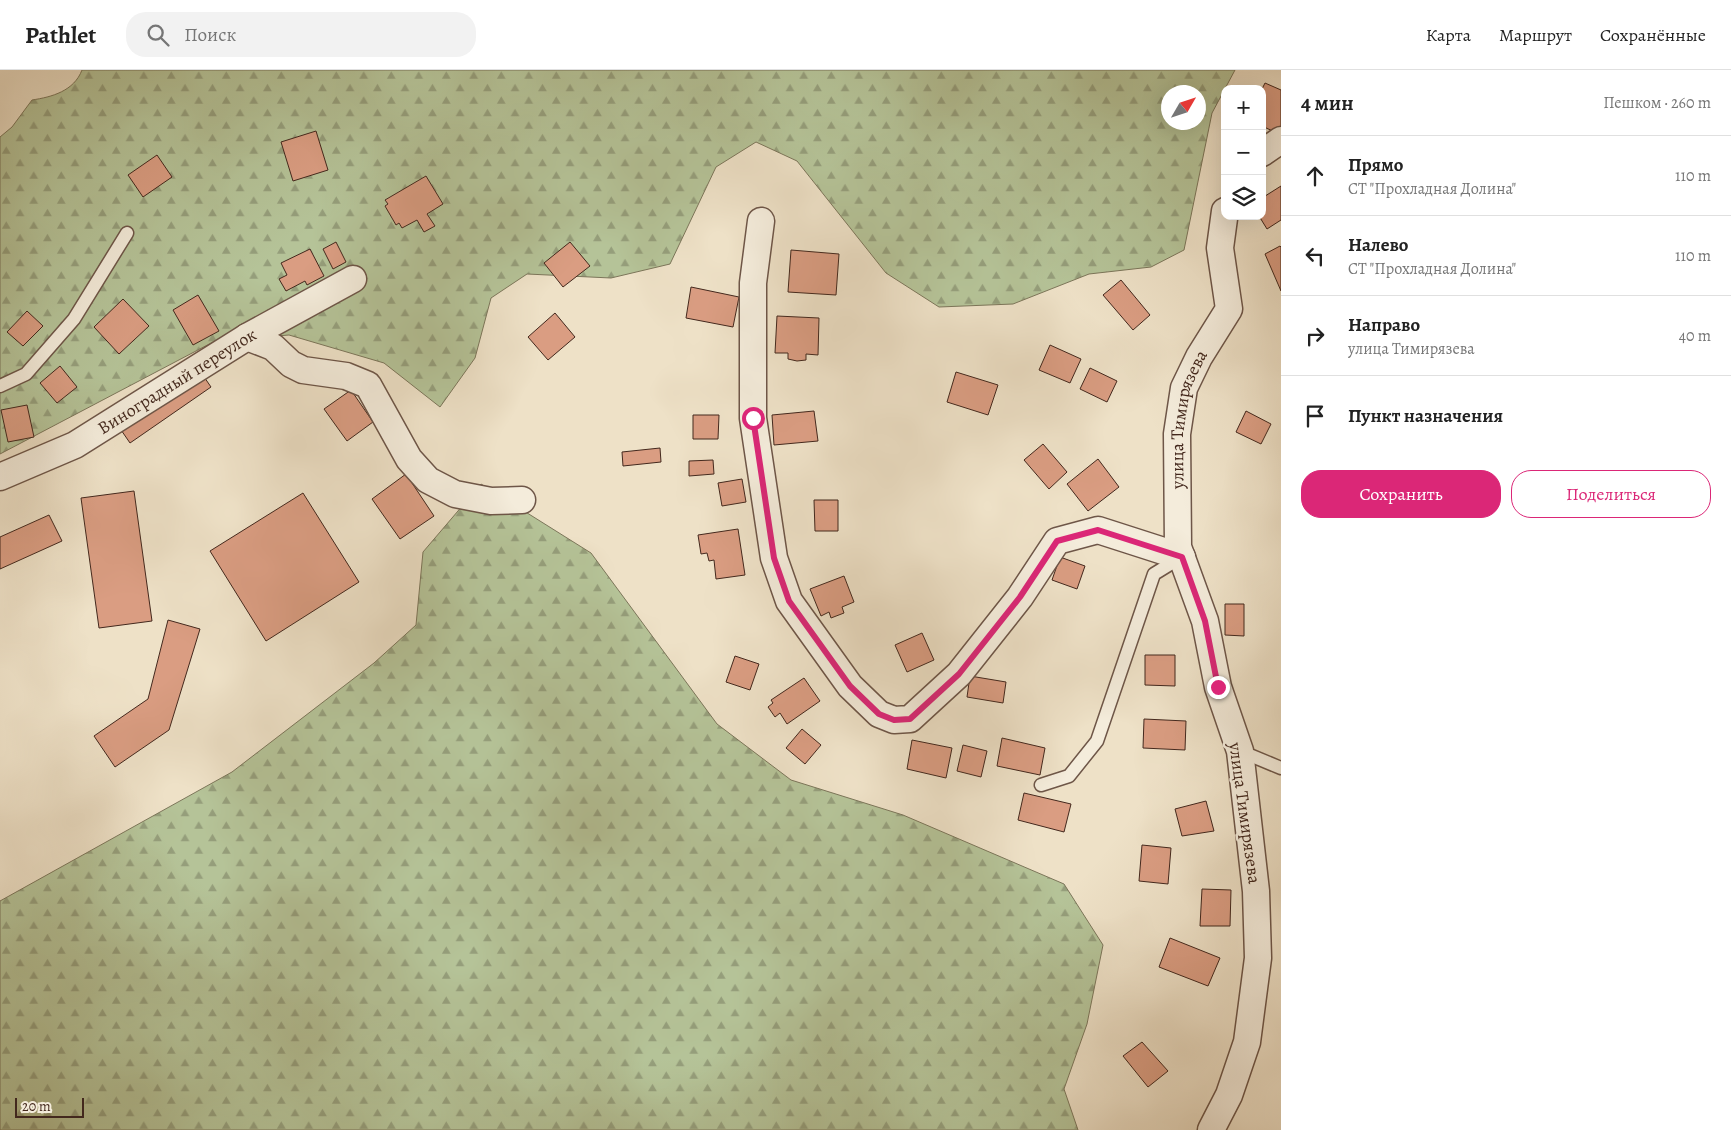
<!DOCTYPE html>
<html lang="ru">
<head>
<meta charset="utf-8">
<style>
  :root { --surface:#fff; --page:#f2f2f2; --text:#222; --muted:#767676; --line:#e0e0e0; --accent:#db2777 }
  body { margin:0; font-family:Alegreya,serif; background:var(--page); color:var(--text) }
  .controls { position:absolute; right:15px; top:15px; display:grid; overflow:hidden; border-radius:10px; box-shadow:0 5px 20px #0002 }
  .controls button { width:45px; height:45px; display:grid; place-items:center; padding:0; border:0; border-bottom:1px solid var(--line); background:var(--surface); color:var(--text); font:25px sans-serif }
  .compass { position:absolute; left:1161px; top:15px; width:45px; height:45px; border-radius:50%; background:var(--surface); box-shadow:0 5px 20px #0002; rotate:51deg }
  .scale { position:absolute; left:15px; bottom:12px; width:69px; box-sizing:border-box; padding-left:5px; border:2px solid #43281d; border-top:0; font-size:14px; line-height:18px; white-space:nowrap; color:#43281d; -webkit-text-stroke:4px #f4ecdb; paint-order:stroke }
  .stop { position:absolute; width:15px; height:15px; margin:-11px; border:4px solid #db2777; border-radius:50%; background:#fff }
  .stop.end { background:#db2777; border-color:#fff; box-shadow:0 1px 5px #0008 }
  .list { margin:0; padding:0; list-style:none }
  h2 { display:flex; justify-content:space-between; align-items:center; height:65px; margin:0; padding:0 20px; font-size:21px }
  h2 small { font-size:16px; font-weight:400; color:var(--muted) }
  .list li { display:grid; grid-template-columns:32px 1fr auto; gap:15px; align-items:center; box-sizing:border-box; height:80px; padding:0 20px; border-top:1px solid var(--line) }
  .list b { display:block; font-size:19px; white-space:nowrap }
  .list p { margin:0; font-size:16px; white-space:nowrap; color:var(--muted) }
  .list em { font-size:16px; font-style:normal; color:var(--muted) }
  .actions { display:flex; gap:10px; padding:15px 20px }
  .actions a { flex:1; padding:11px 0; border:1px solid var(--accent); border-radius:20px; text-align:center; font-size:18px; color:var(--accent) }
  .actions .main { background:var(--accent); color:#fff }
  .icon { flex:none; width:28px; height:28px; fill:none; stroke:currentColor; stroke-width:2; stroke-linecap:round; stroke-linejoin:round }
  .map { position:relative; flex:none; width:1281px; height:1060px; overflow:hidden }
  header { display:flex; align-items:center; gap:30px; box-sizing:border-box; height:70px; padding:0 25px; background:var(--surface); border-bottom:1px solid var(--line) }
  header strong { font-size:24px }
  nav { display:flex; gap:28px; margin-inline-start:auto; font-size:18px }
  .search { width:350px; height:45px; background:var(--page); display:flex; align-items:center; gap:12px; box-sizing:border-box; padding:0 18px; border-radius:20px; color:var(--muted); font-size:19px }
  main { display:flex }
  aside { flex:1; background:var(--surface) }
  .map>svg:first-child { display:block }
</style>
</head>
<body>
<header>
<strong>Pathlet</strong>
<div class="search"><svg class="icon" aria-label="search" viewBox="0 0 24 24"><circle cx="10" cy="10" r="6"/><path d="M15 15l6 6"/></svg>Поиск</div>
<nav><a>Карта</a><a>Маршрут</a><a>Сохранённые</a></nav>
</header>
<main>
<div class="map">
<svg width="1281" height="1060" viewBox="0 0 1281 1060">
  <defs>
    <pattern id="forest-firs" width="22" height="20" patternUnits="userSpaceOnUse" patternTransform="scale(1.25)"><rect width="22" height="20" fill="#b5c398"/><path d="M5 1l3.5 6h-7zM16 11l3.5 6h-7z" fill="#959e7b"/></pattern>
  </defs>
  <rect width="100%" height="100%" fill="#eee1c7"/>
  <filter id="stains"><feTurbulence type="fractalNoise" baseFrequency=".004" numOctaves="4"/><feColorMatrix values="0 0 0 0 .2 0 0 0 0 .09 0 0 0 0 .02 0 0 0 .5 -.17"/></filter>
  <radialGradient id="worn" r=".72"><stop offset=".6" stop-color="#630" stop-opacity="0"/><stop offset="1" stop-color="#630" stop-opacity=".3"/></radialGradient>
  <g fill="url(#forest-firs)" stroke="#7c765a" fill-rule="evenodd">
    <path d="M 82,0 L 1235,0 L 1212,43 L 1184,180 L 1151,197 L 1089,204 L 1013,234 L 939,237 L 886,203 L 797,91 L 756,72 L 716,97 L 670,194 L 611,208 L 527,204 L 491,228 L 475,288 L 440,337 L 384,293 L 289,265 L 215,271 L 0,384 L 0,67 L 12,57 L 32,30 C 52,27 74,21 82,0 ZM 1168,22 L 1198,22 L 1198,52 L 1168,52 Z"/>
    <polygon points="481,414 591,483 717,654 791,710 903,745 1064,814 1103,875 1087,954 1064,1019 1078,1060 0,1060 0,831 232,702 374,593 416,555 423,482"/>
  </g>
  <g fill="#da9d82" stroke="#43281d">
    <polygon points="1265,13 1281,20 1281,65 1262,56 1262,19"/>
    <polygon points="316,61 328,100 293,111 281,72"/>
    <polygon points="157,85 172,107 143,127 128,105"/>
    <polygon points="426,106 443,134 427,144 435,156 424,162 417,150 402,158 399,153 396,155 385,136 388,134 385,130"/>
    <polygon points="1281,116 1281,150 1267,159 1259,146 1262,146 1262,128"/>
    <polygon points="336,172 346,192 333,199 323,179"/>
    <polygon points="570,172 590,196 563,217 544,193"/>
    <polygon points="1280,176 1281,177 1281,221 1265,184"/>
    <polygon points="310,179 324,206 307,215 305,211 286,221 279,209 287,205 281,193"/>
    <polygon points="791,180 839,184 836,225 788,222"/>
    <polygon points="1121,210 1150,245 1133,260 1103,225"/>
    <polygon points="691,217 739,227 733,257 686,248"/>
    <polygon points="198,225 219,261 193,275 173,240"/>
    <polygon points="123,229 149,256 119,284 94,257"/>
    <polygon points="27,241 43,256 23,276 7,262"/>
    <polygon points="555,243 575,267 548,290 528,267"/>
    <polygon points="777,246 819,248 818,285 806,284 806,290 797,291 788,289 788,283 775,283"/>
    <polygon points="1050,275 1081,289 1070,313 1039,300"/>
    <polygon points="60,296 77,317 57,333 40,313"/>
    <polygon points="1090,298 1117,311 1107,332 1080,319"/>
    <polygon points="200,301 211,317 130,373 119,357"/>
    <polygon points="956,302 998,315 988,345 947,332"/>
    <polygon points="351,320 373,352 347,371 324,339"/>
    <polygon points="27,335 34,367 8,372 1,340"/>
    <polygon points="814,341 818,371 774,375 772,345"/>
    <polygon points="1246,341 1271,354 1261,374 1236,362"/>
    <polygon points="693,345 719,345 718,369 693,369"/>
    <polygon points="1043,374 1067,402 1049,419 1024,390"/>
    <polygon points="660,378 661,392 623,396 622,382"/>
    <polygon points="1098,389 1119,417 1088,441 1067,414"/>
    <polygon points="713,390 714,404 689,406 689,391"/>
    <polygon points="406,404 434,446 400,469 372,429"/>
    <polygon points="742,409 746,432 722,436 718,413"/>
    <polygon points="134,421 152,551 99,558 81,428"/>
    <polygon points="303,423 359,512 266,571 210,481"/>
    <polygon points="814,430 838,430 838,461 815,461"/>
    <polygon points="49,445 62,471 0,499 0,467"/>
    <polygon points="738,459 745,505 716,509 714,490 709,491 707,483 701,484 698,465"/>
    <polygon points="1060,487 1085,496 1077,519 1052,510"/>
    <polygon points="844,506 854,532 842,537 844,543 831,548 829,542 821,546 810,519"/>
    <polygon points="1225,534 1244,534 1244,566 1225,565"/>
    <polygon points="168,550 200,559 169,660 115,697 94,666 148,629"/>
    <polygon points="922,563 934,590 907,602 895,575"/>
    <polygon points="1145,585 1175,585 1175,616 1145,615"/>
    <polygon points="735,586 759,594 750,620 726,612"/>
    <polygon points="970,606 1006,612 1003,633 967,627"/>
    <polygon points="804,608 820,631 787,654 780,643 775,647 768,637 773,633 771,630"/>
    <polygon points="1144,649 1186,651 1185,680 1143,678"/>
    <polygon points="802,659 821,675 805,694 786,678"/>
    <polygon points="1002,668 1045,678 1040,705 997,696"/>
    <polygon points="912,670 952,678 946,708 907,699"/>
    <polygon points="963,675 987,681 981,707 957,701"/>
    <polygon points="1024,723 1071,734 1064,762 1018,750"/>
    <polygon points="1206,731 1214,761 1182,766 1175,739"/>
    <polygon points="1142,775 1171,778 1168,814 1139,811"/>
    <polygon points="1202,819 1231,820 1230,856 1200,856"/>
    <polygon points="1170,868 1220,888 1208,916 1159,897"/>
    <polygon points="1142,972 1168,1001 1148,1017 1123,986"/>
  </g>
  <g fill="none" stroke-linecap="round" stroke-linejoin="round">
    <g stroke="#6e5648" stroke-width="15">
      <g id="service">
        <polyline points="0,316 26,304 74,249 127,163"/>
        <polyline points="1240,681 1281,698"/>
        <polyline points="1041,715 1069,706 1097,671 1154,504 1180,488"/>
      </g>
    </g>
    <g stroke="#6e5648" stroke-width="29">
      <g id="minor">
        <polyline points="1262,83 1281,70"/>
        <polyline points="761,151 753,213 753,348 774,488 789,531 850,616 879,644 894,650 910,649 959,604 1020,527 1057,471 1098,460 1182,487"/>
        <polyline points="247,267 273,277 291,294 303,300 346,306 368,315 409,389 428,410 455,424 491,431 522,430"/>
        <path id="s1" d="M 0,407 L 75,375 L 247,267 L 353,209"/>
        <path id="s2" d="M 1211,1060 L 1229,1025 L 1247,972 L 1258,888 L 1256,821 L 1240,681 L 1218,617 L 1205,551 L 1178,477 L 1177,364 L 1184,318 L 1199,287 L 1229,239 L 1220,178 L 1225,141"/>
      </g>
    </g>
    <use href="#service" stroke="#f4ecdb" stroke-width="12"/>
    <use href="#minor" stroke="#f4ecdb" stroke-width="26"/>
  </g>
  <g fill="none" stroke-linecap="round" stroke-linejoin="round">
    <polyline stroke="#db2777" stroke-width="6" points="753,348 774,488 789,531 850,616 879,644 894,650 910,649 959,604 1020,527 1057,471 1098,460 1182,487 1205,551 1218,617"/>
  </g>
  <g text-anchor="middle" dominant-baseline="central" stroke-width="5" stroke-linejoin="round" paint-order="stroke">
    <g font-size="18" fill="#43281d" stroke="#f4ecdb">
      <text stroke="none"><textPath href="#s1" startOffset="202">Виноградный переулок</textPath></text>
      <text stroke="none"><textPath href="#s2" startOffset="731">улица Тимирязева</textPath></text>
      <text transform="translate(1245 743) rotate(82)">улица Тимирязева</text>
    </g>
  </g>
  <rect width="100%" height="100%" filter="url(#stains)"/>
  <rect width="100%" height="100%" fill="url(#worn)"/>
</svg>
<div class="controls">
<button>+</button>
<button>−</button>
<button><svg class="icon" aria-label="layers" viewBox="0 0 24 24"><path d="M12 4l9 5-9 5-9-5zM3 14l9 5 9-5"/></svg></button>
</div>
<svg class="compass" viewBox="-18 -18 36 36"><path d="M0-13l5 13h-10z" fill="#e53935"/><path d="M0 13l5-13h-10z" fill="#767676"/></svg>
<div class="scale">20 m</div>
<div class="stop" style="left:753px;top:348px"></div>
<div class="stop end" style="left:1218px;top:617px"></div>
</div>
<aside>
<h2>4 мин<small>Пешком · 260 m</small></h2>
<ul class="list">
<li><svg class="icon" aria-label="ahead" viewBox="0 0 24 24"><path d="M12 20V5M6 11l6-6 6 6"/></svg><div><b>Прямо</b><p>СТ &quot;Прохладная Долина&quot;</p></div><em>110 m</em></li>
<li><svg class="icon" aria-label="left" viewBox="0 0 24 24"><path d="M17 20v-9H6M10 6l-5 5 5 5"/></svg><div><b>Налево</b><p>СТ &quot;Прохладная Долина&quot;</p></div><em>110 m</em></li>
<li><svg class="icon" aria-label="right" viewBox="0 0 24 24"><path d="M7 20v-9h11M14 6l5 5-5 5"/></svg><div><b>Направо</b><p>улица Тимирязева</p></div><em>40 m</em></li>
<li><svg class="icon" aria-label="arrive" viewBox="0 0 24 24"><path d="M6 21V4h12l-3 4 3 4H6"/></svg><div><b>Пункт назначения</b></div></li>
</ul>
<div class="actions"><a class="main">Сохранить</a><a>Поделиться</a></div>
</aside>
</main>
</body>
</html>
